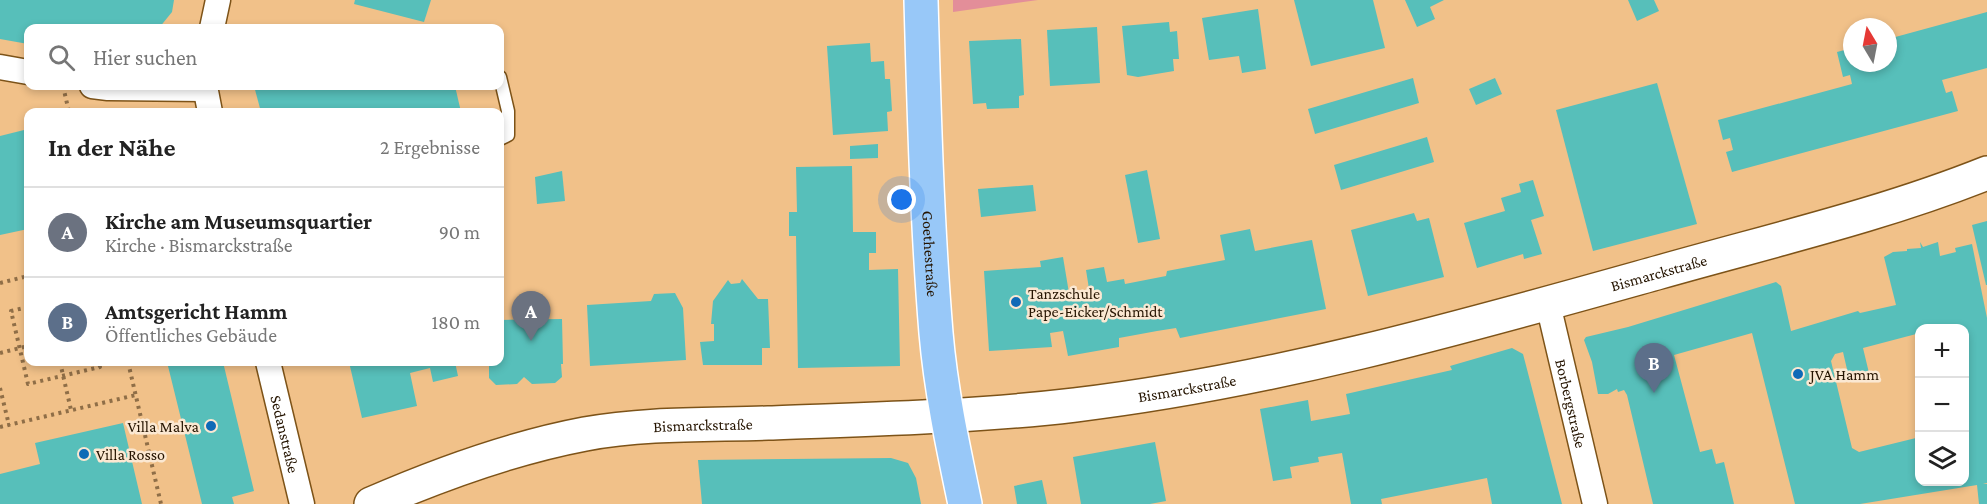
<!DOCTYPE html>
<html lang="de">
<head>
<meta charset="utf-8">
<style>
  :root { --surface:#fff; --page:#f6f6f6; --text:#222; --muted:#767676; --line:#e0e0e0; --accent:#0b8043 }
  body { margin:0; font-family:"Crimson Pro",serif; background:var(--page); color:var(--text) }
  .controls { position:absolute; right:18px; bottom:18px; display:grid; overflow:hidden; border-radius:12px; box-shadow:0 3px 9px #0003 }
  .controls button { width:54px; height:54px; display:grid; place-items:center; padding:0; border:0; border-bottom:2px solid var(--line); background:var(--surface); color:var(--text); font:30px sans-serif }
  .compass { position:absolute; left:1843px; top:18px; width:54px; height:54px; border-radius:50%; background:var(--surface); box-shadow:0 3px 9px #0003; rotate:350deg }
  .you { position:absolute; left:902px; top:200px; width:21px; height:21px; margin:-15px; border:4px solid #fff; border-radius:50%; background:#1a73e8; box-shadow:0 0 0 9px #1a73e833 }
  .badge { display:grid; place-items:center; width:39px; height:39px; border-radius:50%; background:var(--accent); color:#fff; font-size:20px; font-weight:700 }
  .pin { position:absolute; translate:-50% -50px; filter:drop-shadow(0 2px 3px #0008) }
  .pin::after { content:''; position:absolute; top:32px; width:21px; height:18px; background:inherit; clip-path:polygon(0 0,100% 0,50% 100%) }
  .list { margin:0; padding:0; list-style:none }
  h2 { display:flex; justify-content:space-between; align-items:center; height:78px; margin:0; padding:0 24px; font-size:26px }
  h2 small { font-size:20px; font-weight:400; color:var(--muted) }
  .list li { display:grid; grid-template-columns:39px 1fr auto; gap:18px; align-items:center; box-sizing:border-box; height:90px; padding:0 24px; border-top:2px solid var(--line) }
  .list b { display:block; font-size:22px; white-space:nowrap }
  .list p { margin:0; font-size:20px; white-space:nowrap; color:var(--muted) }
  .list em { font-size:20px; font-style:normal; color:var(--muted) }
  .icon { flex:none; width:33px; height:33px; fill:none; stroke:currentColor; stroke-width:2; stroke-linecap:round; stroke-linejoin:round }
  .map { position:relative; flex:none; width:1987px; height:504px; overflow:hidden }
  .search { position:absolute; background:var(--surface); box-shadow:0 3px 9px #0003; left:24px; top:24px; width:480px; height:66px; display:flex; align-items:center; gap:15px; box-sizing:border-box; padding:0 21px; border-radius:12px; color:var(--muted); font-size:22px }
  .panel { position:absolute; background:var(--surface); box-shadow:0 3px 9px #0003; left:24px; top:108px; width:480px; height:258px; border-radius:12px }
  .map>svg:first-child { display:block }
</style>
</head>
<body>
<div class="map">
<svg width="1987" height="504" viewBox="0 0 1987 504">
  <rect width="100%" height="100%" fill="#f1c189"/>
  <polygon fill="#e38e99" points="953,0 1038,0 953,12"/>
  <g fill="#57bfba" fill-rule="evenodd">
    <polygon points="0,0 174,0 172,12 159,28 28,28 28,44 0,39"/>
    <polygon points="355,0 431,0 424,22 354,4"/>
    <polygon points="1294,0 1373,0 1385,48 1311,66"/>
    <polygon points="1405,0 1444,0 1430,7 1435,19 1417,27"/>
    <polygon points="1628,0 1654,0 1659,11 1637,21"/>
    <polygon points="1258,9 1266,69 1242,73 1239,56 1209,60 1202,18"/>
    <polygon points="1987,12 1987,68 1942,80 1946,93 1952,91 1958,111 1732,172 1726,152 1733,150 1730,138 1723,140 1718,120 1852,84 1850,75 1843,77 1837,52 1852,48 1852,63 1888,63 1888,39"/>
    <polygon points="1169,22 1170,32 1177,31 1179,59 1173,59 1174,71 1138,77 1127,75 1122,26"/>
    <polygon points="1097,27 1100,83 1050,86 1047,30"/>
    <polygon points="1021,39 1024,95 1019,96 1019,108 987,109 986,103 973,104 969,41"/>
    <polygon points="870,43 871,62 884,61 885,79 890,79 892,111 887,112 888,131 833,135 827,46"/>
    <polygon points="1413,78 1419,103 1315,134 1308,109"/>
    <polygon points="1495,78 1502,94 1476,105 1469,89"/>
    <polygon points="1657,83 1697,224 1593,251 1556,110"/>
    <polygon points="254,86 455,86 461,112 261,112"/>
    <polygon points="28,129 28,229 0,235 0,136"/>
    <polygon points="1427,137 1434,162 1341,190 1334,165"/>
    <polygon points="878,144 878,158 850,159 850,146"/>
    <polygon points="852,166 853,232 876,232 876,253 869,253 869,270 898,269 900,366 798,368 796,236 789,236 789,212 797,212 796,167"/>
    <polygon points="1147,170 1160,239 1138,243 1125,175"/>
    <polygon points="562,171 565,201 537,204 535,177"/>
    <polygon points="1533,180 1544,216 1531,220 1542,254 1524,259 1523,254 1477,268 1464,223 1505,211 1501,198 1521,192 1519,184"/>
    <polygon points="1033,185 1036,211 981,217 978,189"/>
    <polygon points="1414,213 1417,221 1429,218 1444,277 1368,296 1351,230"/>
    <polygon points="1987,221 1987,285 1986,285 1972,225"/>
    <polygon points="1250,229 1255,251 1312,240 1326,309 1180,338 1176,328 1157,331 1119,338 1119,347 1068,356 1063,331 1050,333 1052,347 989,351 984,271 1041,267 1040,261 1063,257 1070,299 1090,295 1086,270 1104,267 1107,282 1124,279 1125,284 1166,276 1167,271 1225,260 1220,235"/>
    <path d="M 1920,242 L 1923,247 L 1938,242 L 1940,256 L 1956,252 L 1955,248 L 1972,244 L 1987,318 L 1987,483 L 1983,483 L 1987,484 L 1987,504 L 1979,504 L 1977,485 L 1860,504 L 1795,504 L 1752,333 L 1674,355 L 1700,452 L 1712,449 L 1716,464 L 1724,462 L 1734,504 L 1653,504 L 1627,395 L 1624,390 L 1618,392 L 1617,389 L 1608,394 L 1598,394 L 1592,362 L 1584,340 L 1586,337 L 1628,327 L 1776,282 L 1781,286 L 1791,331 L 1858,311 L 1860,313 L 1896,305 L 1884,257 L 1893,252 L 1907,251 L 1907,249 L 1921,248 ZM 1920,328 L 1965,328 L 1965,482 L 1920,482 L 1920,437 L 1859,452 L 1852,448 L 1831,361 L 1835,354 L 1843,352 L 1849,378 L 1869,373 L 1863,348 L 1920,333 Z"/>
    <polygon points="742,279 758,299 768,299 770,348 762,348 762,365 703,365 700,342 714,341 714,324 711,324 713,301 728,280 731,284 740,283"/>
    <polygon points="675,293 683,308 686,360 590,366 587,305 651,301 654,294"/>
    <polygon points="562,319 563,364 561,364 562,377 555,383 532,384 524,377 517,384 496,385 489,378 489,365 479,366 479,362 500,362 500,320"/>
    <polygon points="1512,348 1523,354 1562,504 1492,504 1487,478 1381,499 1382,504 1351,504 1342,453 1318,457 1319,462 1290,467 1292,478 1273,481 1260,409 1308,400 1311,421 1350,414 1346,394 1452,370 1450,366"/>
    <polygon points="167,362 223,362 254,491 232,497 234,504 202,504"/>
    <polygon points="349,362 455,362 458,376 433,382 430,368 410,373 417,406 362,418"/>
    <polygon points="123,423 142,504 0,504 0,474 40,464 35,443"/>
    <polygon points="1155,442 1166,501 1150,504 1081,504 1073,457"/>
    <polygon points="891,458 908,463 916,478 921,504 702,504 698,460"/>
    <polygon points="1042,480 1047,504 1017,504 1014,486"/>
  </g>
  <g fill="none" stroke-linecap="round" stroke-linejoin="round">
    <g stroke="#7d5318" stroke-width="15">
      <polyline id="lane" points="500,77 508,111 508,135 500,139"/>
    </g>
    <g stroke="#7d5318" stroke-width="27">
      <g id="street">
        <polyline points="212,28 218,0"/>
        <polyline points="0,67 28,72"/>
        <polyline points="92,86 108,88 204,89"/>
        <polyline points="205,86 210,112"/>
        <path id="s1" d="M 1548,304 L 1595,504"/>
        <path id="s2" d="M 268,362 L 302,504"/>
      </g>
    </g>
    <g stroke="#7d5318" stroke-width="36">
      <g id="secondary">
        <path id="s3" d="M 371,504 C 440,474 511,448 585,434 C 645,423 707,425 768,423 C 871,419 973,417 1075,405 C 1275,381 1467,326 1660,272 C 1769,241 1882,215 1987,173"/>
      </g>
    </g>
    <g stroke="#fff" stroke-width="36">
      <g id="primary">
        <path id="s4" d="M 921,0 C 924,111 927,223 936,333 C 941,391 953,447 965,504"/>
      </g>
    </g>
    <g stroke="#8f6e47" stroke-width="4" stroke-dasharray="3 4.5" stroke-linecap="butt">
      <polyline points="63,86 69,112"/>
      <polyline points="0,283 28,276"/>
      <polyline points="28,307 11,311 28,384 100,367 99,362"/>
      <polyline points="0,353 28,346"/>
      <polyline points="60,362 71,410"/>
      <polyline points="128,362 161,504"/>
      <polyline points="0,388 9,425"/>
      <polyline points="0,427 136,395"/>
    </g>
    <use href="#lane" stroke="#fff" stroke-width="12"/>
    <use href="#street" stroke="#fff" stroke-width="24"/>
    <use href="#secondary" stroke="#fff" stroke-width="33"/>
    <use href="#primary" stroke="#98c8f8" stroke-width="33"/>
  </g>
  <g fill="#0f6ab7" stroke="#fbe8d2" stroke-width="2">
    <circle cx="1016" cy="302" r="6"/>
    <circle cx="1798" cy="374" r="6"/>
    <circle cx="211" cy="426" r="6"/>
    <circle cx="84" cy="454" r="6"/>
  </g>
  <g text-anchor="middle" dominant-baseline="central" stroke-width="5" stroke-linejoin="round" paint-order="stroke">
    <g font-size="16" fill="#251400" stroke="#fbe8d2">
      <text stroke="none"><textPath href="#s4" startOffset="254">Goethestraße</textPath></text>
      <text stroke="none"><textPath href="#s3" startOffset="1316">Bismarckstraße</textPath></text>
      <text stroke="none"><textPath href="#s3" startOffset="830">Bismarckstraße</textPath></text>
      <text stroke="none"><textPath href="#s1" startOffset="102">Borbergstraße</textPath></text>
      <text stroke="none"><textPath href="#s3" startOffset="344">Bismarckstraße</textPath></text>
      <text stroke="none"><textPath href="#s2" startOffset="74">Sedanstraße</textPath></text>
    </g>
    <g font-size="16" fill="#251400" stroke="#fbe8d2" text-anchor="start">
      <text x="1028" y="293">Tanzschule<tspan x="1028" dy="18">Pape-Eicker/Schmidt</tspan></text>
      <text x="1810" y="374">JVA Hamm</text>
      <text x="199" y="426" text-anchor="end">Villa Malva</text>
      <text x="96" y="454">Villa Rosso</text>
    </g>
  </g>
</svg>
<div class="controls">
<button>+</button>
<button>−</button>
<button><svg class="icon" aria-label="layers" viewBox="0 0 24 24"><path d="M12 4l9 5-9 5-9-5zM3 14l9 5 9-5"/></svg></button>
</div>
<svg class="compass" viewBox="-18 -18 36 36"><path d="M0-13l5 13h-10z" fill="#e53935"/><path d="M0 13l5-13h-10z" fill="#767676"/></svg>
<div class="you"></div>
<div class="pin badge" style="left:531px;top:341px;background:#6b7280">A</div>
<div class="pin badge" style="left:1654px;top:393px;background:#5c6f8a">B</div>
<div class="search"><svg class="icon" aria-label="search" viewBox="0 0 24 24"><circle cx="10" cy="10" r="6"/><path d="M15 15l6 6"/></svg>Hier suchen</div>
<section class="panel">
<h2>In der Nähe<small>2 Ergebnisse</small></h2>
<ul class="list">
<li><span class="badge" style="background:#6b7280">A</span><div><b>Kirche am Museumsquartier</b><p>Kirche · Bismarckstraße</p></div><em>90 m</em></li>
<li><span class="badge" style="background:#5c6f8a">B</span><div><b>Amtsgericht Hamm</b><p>Öffentliches Gebäude</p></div><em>180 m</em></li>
</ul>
</section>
</div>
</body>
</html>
